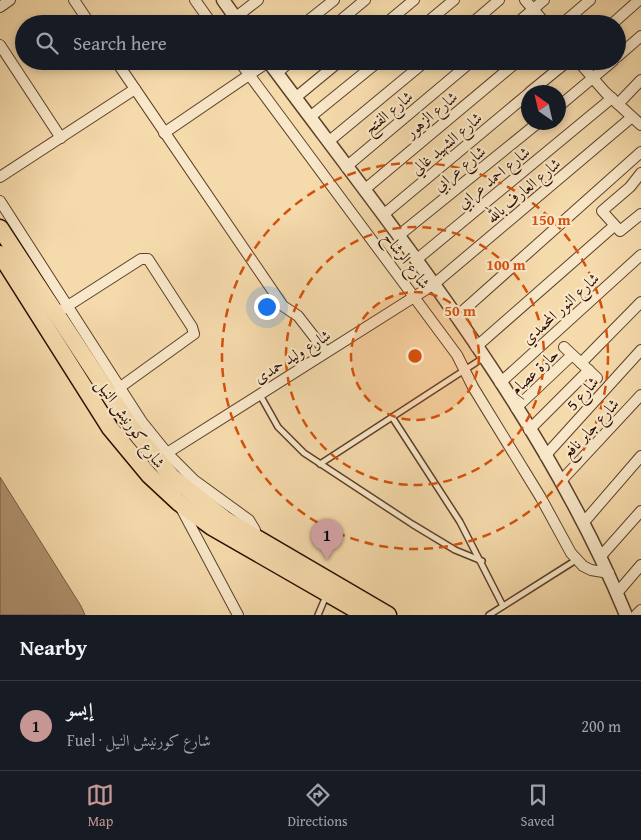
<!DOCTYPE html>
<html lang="en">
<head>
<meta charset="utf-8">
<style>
  :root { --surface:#171b24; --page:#242831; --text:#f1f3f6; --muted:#9ea1a6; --line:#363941; --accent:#c59692 }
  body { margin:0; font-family:"Gentium Book Plus",Amiri,serif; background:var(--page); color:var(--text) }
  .compass { position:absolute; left:521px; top:85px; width:45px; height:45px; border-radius:50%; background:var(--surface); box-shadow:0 2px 8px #0003; rotate:326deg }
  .you { position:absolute; left:266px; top:306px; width:18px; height:18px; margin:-12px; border:4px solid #fff; border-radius:50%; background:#1a73e8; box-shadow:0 0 0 8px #1a73e833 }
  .badge { display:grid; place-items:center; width:32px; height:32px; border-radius:50%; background:var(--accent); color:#111; font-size:16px; font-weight:700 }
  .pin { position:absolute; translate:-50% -41px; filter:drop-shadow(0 1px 2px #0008) }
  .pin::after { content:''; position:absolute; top:26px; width:18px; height:15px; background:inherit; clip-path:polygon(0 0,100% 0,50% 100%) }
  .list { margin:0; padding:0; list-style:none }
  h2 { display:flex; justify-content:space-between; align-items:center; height:65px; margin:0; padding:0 20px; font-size:21px }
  h2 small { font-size:16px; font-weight:400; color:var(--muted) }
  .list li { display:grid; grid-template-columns:32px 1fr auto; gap:15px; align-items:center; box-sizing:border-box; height:90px; padding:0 20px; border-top:1px solid var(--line) }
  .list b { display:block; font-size:19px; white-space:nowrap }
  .list p { margin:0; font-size:16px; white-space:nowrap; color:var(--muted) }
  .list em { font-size:16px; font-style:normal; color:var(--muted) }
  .icon { flex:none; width:28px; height:28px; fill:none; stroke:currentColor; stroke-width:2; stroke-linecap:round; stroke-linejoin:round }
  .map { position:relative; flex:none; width:641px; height:615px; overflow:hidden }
  .search { position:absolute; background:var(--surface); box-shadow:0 2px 8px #0003; left:15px; right:15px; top:15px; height:55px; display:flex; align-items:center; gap:12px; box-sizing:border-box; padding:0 18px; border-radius:28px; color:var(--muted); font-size:19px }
  .sheet { height:155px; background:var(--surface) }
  nav { display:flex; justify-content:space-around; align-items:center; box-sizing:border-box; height:70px; border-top:1px solid var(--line); background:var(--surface); font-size:14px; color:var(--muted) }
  nav a { display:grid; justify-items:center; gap:2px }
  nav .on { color:var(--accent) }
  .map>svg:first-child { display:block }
</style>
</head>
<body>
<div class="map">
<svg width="641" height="615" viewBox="0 0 641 615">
  <rect width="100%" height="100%" fill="#f5daab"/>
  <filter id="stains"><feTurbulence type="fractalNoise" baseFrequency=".004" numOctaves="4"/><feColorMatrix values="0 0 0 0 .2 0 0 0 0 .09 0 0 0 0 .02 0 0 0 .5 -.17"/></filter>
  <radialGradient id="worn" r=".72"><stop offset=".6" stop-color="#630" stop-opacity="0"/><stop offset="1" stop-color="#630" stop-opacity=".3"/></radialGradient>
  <polygon fill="#b09471" stroke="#7a5e44" points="0,477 81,606 85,615 0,615"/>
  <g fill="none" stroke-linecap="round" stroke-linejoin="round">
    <g stroke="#5d402b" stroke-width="8">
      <g id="service">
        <polyline points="260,395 278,427 304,453 412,524 455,550 482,561"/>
        <polyline points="392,417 460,522 503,606"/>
        <polyline points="320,464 483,358"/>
        <polyline points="318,615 326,596"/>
        <polyline points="489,615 576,560"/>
      </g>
    </g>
    <g stroke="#5d402b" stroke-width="12">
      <g id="minor">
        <polyline points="74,0 90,24"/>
        <polyline points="195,0 212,24"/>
        <polyline points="525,0 546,24"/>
        <polyline points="0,7 10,0"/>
        <polyline points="236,17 258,0"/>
        <polyline points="304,24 334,0"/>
        <polyline points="336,24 365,0"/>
        <polyline points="385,24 414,0"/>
        <polyline points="425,24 454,0"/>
        <polyline points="471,24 499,0"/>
        <polyline points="516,24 544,0"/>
        <polyline points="562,24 590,0"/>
        <polyline points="612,24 639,0"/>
        <polyline points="0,45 61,138"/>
        <polyline points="617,57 641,36"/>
        <polyline points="116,61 283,306 298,316 326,352"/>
        <polyline points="239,61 457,355 473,387 541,498 571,553 583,566 591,570 609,573"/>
        <polyline points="578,61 605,92 641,125"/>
        <polyline points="277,73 291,61"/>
        <polyline points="530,92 568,61"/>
        <polyline points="295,98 340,61"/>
        <polyline points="618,104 641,80"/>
        <polyline points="558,107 613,61"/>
        <polyline points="310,117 379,61"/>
        <polyline points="164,133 268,62"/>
        <polyline points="328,142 426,61"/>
        <polyline points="346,167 472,61"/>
        <polyline points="641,173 630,187 602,211 620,231 641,214"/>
        <polyline points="0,177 135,89"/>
        <polyline points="364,190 518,61"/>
        <polyline points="0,201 142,422 167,453 194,480 249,520 255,530 254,538"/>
        <polyline points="383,215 528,94"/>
        <polyline points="398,236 539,122"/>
        <polyline points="416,260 612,98"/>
        <polyline points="63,309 141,259 148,259 192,327 194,334 119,388"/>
        <polyline points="456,317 641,152"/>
        <polyline points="476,347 614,226"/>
        <polyline points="564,347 597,378"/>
        <polyline points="581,363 641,302"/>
        <polyline points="500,383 641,255"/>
        <polyline points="516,408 572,355"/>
        <polyline points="529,430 589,370"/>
        <polyline points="167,453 433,285 632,117"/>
        <polyline points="545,456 641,350"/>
        <polyline points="560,482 641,395"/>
        <polyline points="181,508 238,615"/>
        <polyline points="584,522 641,456"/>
        <polyline points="601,556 641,511"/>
        <polyline points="617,593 641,565"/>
        <polyline points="636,615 641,610"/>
      </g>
    </g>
    <g stroke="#5d402b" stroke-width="15">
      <g id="tertiary">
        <polyline points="223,0 240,24"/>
        <path d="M 268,61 C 398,236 543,413 626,615"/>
      </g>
    </g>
    <g stroke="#2a0c00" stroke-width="19">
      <g id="trunk">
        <polyline points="0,228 130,426 172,477 226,520 388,615"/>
        <polyline points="0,254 110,428 149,475 178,502 212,527 365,615"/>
      </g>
    </g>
    <use href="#service" stroke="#f8e7c8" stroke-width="5"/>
    <use href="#minor" stroke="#f8e7c8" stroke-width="10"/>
    <use href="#tertiary" stroke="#f8e7c8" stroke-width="12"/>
    <use href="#trunk" stroke="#f5daab" stroke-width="16"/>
  </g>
  <circle cx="415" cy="356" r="64" fill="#d5510b" fill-opacity=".12"/>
  <g fill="none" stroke="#d5510b" stroke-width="2.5" stroke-dasharray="9 6">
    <circle cx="415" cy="356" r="64"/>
    <circle cx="415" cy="356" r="129"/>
    <circle cx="415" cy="356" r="193"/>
  </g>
  <g text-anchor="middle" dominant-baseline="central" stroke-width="4.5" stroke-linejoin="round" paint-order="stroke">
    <g font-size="16" fill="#2a0c00" stroke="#f8e7c8">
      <text transform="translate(388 112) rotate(-40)">شارع الفتح</text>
      <text transform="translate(431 114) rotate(-40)">شارع الزهور</text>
      <text transform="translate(446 143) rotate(-40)">شارع الشهيد غالي</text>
      <text transform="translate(459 168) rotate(-39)">شارع عرابي</text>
      <text transform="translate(493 177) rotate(-39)">شارع احمد عرابي</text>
      <text transform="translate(523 190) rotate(-40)">شارع العارف بالله</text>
      <text transform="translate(407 260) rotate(53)">شارع الرشاح</text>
      <text transform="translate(560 308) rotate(-42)">شارع النور المحمدي</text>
      <text transform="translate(292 356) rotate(-32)">شارع وليد حمدى</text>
      <text transform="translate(534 371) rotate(-43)">حارة عصام</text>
      <text transform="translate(582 393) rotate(-48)">شارع 5</text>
      <text transform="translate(131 423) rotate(54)">شارع كورنيش النيل</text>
      <text transform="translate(590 428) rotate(-47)">شارع جابر نافع</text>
    </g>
  </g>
  <circle cx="415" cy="356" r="8" fill="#d5510b" stroke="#f8e7c8" stroke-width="2.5"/>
  <g font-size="15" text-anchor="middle" font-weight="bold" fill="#d5510b" stroke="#f8e7c8" stroke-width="4.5" stroke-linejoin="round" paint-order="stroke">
    <text x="551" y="225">150 m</text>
    <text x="506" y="270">100 m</text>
    <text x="460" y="316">50 m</text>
  </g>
  <rect width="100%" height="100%" filter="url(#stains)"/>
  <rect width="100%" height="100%" fill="url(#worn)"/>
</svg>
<svg class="compass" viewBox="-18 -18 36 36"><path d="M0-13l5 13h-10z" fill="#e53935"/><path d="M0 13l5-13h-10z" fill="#9ea1a6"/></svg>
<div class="you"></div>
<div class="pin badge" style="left:327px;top:560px">1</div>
<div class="search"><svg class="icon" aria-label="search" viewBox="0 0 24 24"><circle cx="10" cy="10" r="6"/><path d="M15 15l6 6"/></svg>Search here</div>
</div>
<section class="sheet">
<h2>Nearby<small></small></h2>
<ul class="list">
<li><span class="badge">1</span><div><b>إيسو</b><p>Fuel · شارع كورنيش النيل</p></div><em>200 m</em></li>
</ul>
</section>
<nav>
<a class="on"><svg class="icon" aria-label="map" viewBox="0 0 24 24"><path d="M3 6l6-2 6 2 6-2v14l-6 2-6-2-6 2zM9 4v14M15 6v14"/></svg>Map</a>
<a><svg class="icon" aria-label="directions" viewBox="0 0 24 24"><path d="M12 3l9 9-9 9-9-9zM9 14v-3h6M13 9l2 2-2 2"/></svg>Directions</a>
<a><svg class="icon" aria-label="saved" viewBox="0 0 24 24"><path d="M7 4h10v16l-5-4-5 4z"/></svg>Saved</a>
</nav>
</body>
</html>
